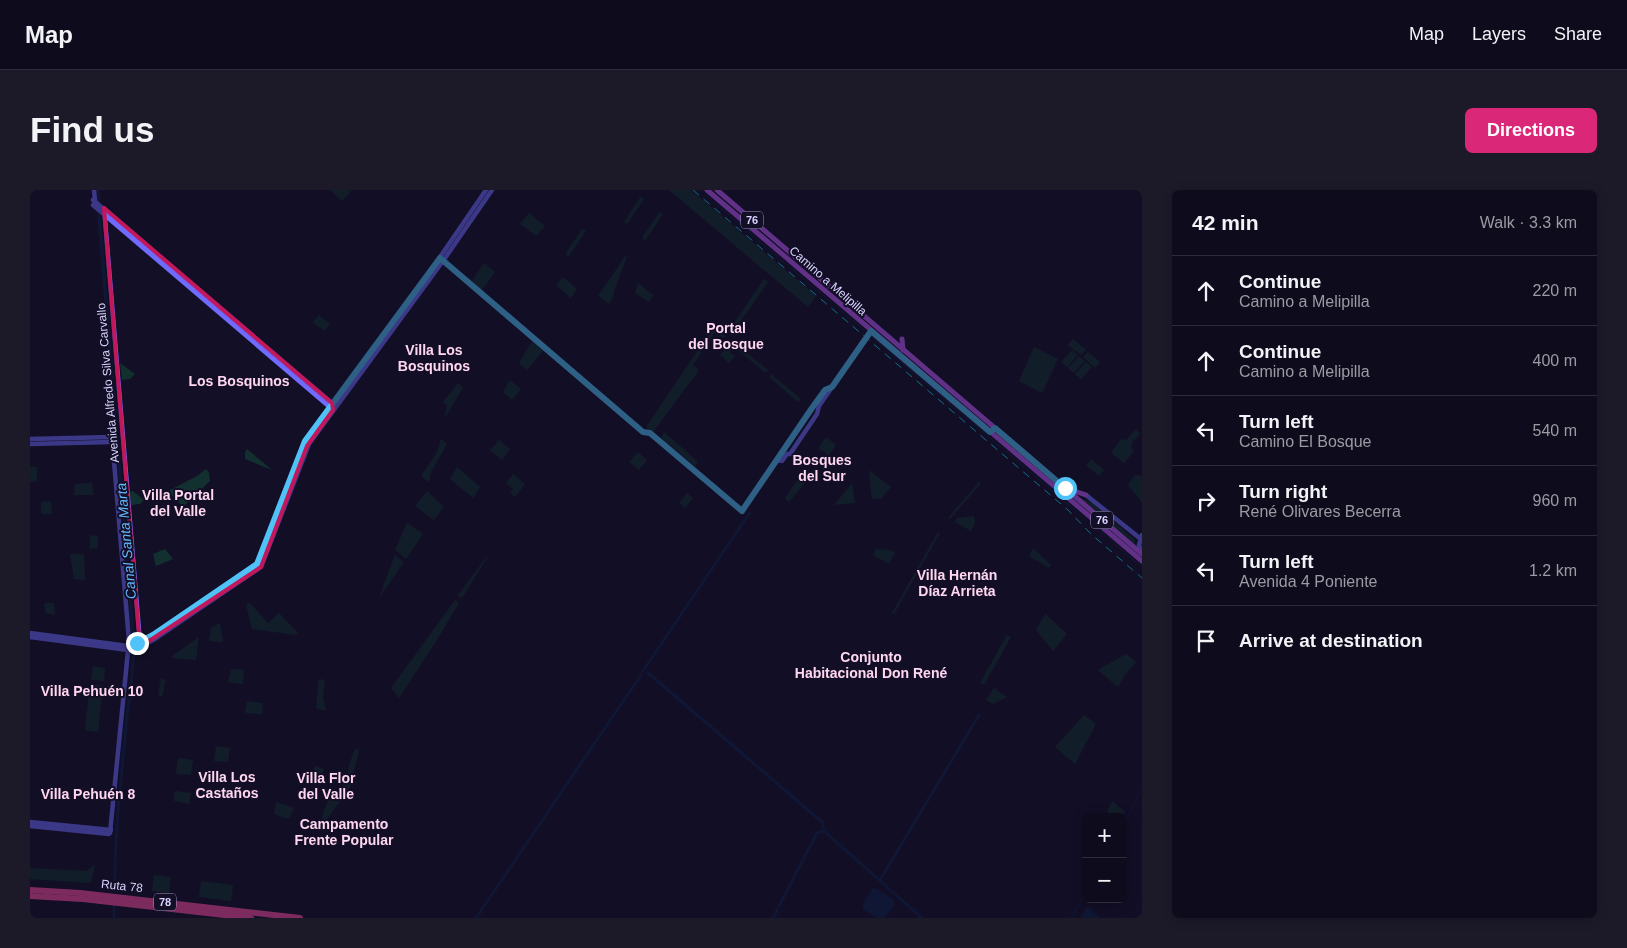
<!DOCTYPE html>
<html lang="en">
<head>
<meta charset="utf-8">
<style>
  :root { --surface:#0e0b1c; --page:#1c1929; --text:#f1f3f6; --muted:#9b9ba3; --line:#2e2b3b; --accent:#db2777 }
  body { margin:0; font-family:Arial,sans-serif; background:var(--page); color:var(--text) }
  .controls { position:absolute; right:15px; bottom:15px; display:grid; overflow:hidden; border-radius:8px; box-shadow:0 2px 12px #0003 }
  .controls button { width:45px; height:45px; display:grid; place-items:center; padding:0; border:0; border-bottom:1px solid var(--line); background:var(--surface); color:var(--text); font:25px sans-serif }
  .stop { position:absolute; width:15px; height:15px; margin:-11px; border:4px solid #4fc3f7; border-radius:50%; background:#fff }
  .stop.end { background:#4fc3f7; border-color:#fff; box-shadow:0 1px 5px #0008 }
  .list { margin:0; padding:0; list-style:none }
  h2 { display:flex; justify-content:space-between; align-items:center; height:65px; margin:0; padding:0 20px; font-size:21px }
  h2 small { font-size:16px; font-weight:400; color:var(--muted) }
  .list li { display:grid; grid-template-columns:32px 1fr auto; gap:15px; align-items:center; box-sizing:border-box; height:70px; padding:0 20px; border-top:1px solid var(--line) }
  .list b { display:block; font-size:19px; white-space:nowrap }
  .list p { margin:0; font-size:16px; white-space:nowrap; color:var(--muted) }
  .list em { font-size:16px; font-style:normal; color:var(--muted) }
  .icon { flex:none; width:28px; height:28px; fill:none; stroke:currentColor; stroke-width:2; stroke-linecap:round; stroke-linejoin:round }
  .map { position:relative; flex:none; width:1112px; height:728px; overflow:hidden; border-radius:8px }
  header { display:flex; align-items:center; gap:30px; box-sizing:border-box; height:70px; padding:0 25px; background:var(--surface); border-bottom:1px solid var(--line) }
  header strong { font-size:24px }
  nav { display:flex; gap:28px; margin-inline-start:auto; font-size:18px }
  .intro { display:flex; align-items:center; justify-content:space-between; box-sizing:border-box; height:120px; padding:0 30px }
  h1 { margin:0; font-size:35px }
  .button { padding:12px 22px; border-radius:8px; background:var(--accent); color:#fff; font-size:18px; font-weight:700 }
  main { display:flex; gap:30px; padding:0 30px }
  aside { flex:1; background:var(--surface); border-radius:8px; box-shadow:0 2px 12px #0003 }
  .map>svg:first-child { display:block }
</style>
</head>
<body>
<header>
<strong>Map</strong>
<nav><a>Map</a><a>Layers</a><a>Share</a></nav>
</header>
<div class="intro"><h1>Find us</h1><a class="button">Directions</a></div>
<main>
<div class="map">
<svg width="1112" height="728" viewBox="0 0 1112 728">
  <rect width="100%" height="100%" fill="#130f26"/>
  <g fill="#12302f">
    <polygon points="300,0 322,0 312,11"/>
    <polygon points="639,0 661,0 786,106 778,117"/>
    <polygon points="611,6 614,9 597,34 594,32"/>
    <polygon points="630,22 633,24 615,51 612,47"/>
    <polygon points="499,23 515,36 506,46 490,34"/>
    <polygon points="552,39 556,41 538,67 536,63"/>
    <polygon points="596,65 597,66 583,104 584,106 579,114 568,106"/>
    <polygon points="454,73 465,82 452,100 442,91"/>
    <polygon points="533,87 547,99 541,108 526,95"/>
    <polygon points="734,89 738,92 701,145 698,142"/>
    <polygon points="608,93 623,105 619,112 605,103"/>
    <polygon points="289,125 300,134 294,141 283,132"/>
    <polygon points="684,136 695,146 693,148 685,142 674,159 671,156"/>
    <polygon points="1043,149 1056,160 1051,165 1038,155"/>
    <polygon points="502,151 513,161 497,180 489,173"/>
    <polygon points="702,151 738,180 736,183 704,157 700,162 705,166 699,173 690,165"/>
    <polygon points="1004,157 1028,169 1012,203 989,191"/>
    <polygon points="668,160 672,162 663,175 669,180 623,242 616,237"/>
    <polygon points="1042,160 1048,165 1037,177 1031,172"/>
    <polygon points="1058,162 1070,172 1065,178 1053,167"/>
    <polygon points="1049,166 1055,171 1044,183 1038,178"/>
    <polygon points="1056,172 1062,177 1051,189 1045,184"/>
    <polygon points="90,173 105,184 100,189 92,190"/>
    <polygon points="741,184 771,209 768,212 739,187"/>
    <polygon points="480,190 491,199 482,210 473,202"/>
    <polygon points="428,193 433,198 415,228 417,215 413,212"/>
    <polygon points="1106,239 1110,244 1102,253 1101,258 1104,261 1094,273 1081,263 1091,249 1096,250"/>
    <polygon points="634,242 668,272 665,276 631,248"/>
    <polygon points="796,247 806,255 799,265 788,258"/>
    <polygon points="411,249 417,254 401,282 399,292 391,286 407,262"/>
    <polygon points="469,250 480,259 472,270 460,260"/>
    <polygon points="217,259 242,280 215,269 215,262"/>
    <polygon points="608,262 617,270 609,280 599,272"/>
    <polygon points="1061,269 1074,280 1069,286 1056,275"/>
    <polygon points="0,277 7,277 7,291 0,292"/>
    <polygon points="427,277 450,297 443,308 420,289"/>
    <polygon points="176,279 179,283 180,291 153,317 138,301 167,286"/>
    <polygon points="839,280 861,297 852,308 842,309"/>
    <polygon points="483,284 495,294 485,307 480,303 483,299 476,293"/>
    <polygon points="771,285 777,290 759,312 755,308"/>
    <polygon points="1105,285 1112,286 1112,312 1098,295"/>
    <polygon points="949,292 951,293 920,329 918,328"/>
    <polygon points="62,293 64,304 63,305 44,305 45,294"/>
    <polygon points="822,293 825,313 804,315"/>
    <polygon points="103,301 114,310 110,314 101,315 100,302"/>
    <polygon points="397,301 414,317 404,330 385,316"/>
    <polygon points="657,303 663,308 655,318 649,313"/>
    <polygon points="1048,307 1063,313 1105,350 1104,355"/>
    <polygon points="21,311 22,324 11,324 11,312"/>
    <polygon points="944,326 945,333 941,341 925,332 927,328"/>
    <polygon points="377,333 393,344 376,369 365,360"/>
    <polygon points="908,342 910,343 864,424 862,423"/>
    <polygon points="60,345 68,346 68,358 60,359"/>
    <polygon points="1003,358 1021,375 1019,378 999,366"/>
    <polygon points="135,359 143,369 126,376 123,364"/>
    <polygon points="846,359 860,360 865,362 859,374 843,365"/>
    <polygon points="461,361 432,408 428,406 428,405"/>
    <polygon points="40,364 53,364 54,365 55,390 44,389"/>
    <polygon points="365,365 374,372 351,405 350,405"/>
    <polygon points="425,410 429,413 405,453 369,508 361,498"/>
    <polygon points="16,413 24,413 25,425 16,423 14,415"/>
    <polygon points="220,413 238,433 249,423 268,443 266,445 222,439 216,415"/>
    <polygon points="1015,424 1037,444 1023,461 1006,440"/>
    <polygon points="190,433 193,452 179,451 181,438"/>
    <polygon points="977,445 981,447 954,495 950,493"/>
    <polygon points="169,447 166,470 143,468 142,466"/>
    <polygon points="1096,464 1106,472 1095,485 1088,497 1068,480"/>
    <polygon points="63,476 75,478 74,491 61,490"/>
    <polygon points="201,479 214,480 213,494 198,492"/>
    <polygon points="131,488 136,490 132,507 128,505"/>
    <polygon points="289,489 295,490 293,506 296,521 286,518"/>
    <polygon points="60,494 73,496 68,542 55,540"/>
    <polygon points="964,498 977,507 963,514 956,510"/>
    <polygon points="217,511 233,513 232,524 216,523 215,522"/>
    <polygon points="1054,525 1066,534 1045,574 1025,557"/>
    <polygon points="186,556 200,558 198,572 184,571"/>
    <polygon points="325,559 329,560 320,597 297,629 292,629 292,626 299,609 305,610 308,600 315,592 318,586 319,575"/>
    <polygon points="148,568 163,570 161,585 146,584"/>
    <polygon points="285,576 294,579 290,591 280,587"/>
    <polygon points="145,601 161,603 159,614 144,611"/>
    <polygon points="1082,611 1095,622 1092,627 1083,627 1077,621"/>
    <polygon points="246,612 264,618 259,629 244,624"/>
    <polygon points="65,675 61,693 0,689 0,678 56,681"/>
    <polygon points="124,685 141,687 139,703 122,701"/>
    <polygon points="171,691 203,695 201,711 169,707"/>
  </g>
  <g fill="#0c2248">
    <polygon points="67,23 71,27 105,450 102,451"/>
    <polygon points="843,698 847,699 864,710 864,716 854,728 846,728 833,719 833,713"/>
    <polygon points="1058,717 1070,728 1051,728 1054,721"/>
  </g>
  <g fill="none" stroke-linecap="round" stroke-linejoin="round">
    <g stroke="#0c2248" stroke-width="1">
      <polyline points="670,0 1047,322"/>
      <polyline points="1067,339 1112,377"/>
      <polyline points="1093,635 1112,599"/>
      <polyline points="1041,728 1056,702"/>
    </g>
    <g stroke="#0c2248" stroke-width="3">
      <polyline points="68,0 69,14"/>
      <polyline points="718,325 720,323"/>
      <polyline points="613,481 716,328"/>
      <polyline points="618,483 792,632 794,641 892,728"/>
      <polyline points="850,690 949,525"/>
      <path d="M 85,701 C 84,643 92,584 97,526 C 100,500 105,473 103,447"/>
      <polyline points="749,716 787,643 794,641"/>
      <polyline points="84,728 84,716"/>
      <polyline points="446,728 611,485"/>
      <polyline points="743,728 747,720"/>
    </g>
    <g stroke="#6f6bff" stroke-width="4.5">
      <polyline points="64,0 65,11"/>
      <polyline points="63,10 303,214"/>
      <polyline points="63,15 302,219"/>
      <polyline points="74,18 110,453"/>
      <polyline points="412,70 595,227 613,242 620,243 712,321 795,200 802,197"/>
      <polyline points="0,249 82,247 99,451 80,643 79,644 0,636"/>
      <polyline points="0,254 82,252"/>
      <polyline points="747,270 752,271 757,264 760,264 787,224 789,216 841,141"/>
      <polyline points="1056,305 1112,350"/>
      <polyline points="1111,362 1109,355 1112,345"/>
      <polyline points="0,443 98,456 123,445 227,374 275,251 408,70 456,0"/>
      <polyline points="0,447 98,460 110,457 125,449 231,377 279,254 413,71 462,0"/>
      <polyline points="0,632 81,640"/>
    </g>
    <g stroke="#c25bff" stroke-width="5">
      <polyline points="677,0 1112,371"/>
      <polyline points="687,0 1112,364"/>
      <polyline points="872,149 873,160"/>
      <polyline points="1038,299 1056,305"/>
    </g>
    <g stroke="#ff4fa3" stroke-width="6">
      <polyline points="0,700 50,703 270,728"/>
      <polyline points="0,706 53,709 221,728"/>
    </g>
    <polyline stroke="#00e5ff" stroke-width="1" stroke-dasharray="8 6" stroke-linecap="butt" points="663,0 1038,320 1061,344 1112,388"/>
  </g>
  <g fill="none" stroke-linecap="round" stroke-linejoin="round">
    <polyline stroke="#4fc3f7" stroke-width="6" points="107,453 123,445 227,374 275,251 410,68 613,242 620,243 712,321 782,218 795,200 802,197 841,141 960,242 965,238 1035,298"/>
  </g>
  <path d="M0 0H1112V728H0ZM 74,18 L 302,213 L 303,220 L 277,256 L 231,377 L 110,457 Z" fill="#130f26" fill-opacity=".55" fill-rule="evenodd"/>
  <path fill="none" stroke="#c2185b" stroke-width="4" stroke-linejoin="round" d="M 74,18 L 302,213 L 303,220 L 277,256 L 231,377 L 110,457 Z"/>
  <g text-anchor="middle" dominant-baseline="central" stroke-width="4" stroke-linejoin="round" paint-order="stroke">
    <g fill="#130f26" stroke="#9e99be" stroke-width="1">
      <rect x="711" y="21.5" width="22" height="17" rx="4"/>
      <rect x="1061" y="321.5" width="22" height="17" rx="4"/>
      <rect x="124" y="703.5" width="22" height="17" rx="4"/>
    </g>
    <g font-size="11" font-weight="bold" fill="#d9d4ff">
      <text x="722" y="30">76</text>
      <text x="1072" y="330">76</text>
      <text x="135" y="712">78</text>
    </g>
    <g font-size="12" fill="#d9d4ff" stroke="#130f26">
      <text transform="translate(798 91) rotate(41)">Camino a Melipilla</text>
      <text transform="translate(78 193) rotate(-95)">Avenida Alfredo Silva Carvallo</text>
      <text transform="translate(92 696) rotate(6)">Ruta 78</text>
    </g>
    <g font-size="14" font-weight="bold" fill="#ffd6f0" stroke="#130f26">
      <text x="696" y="138">Portal<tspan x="696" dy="16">del Bosque</tspan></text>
      <text x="404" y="160">Villa Los<tspan x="404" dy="16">Bosquinos</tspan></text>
      <text x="209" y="191">Los Bosquinos</text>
      <text x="792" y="270">Bosques<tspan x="792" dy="16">del Sur</tspan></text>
      <text x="148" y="305">Villa Portal<tspan x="148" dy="16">del Valle</tspan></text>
      <text x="927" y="385">Villa Hernán<tspan x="927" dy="16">Díaz Arrieta</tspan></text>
      <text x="841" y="467">Conjunto<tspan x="841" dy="16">Habitacional Don René</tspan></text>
      <text x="62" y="501">Villa Pehuén 10</text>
      <text x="197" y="587">Villa Los<tspan x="197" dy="16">Castaños</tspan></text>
      <text x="296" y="588">Villa Flor<tspan x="296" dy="16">del Valle</tspan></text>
      <text x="58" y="604">Villa Pehuén 8</text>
      <text x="314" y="634">Campamento<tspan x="314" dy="16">Frente Popular</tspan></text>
    </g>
    <g font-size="14" font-style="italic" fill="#62b6ff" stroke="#130f26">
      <text transform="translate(96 351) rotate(-95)">Canal Santa Marta</text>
    </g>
  </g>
</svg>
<div class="controls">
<button>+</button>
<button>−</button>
</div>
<div class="stop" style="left:1035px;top:298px"></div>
<div class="stop end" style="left:107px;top:453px"></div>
</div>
<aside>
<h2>42 min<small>Walk · 3.3 km</small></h2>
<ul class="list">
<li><svg class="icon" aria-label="ahead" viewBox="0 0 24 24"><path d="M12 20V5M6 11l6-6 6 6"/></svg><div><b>Continue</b><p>Camino a Melipilla</p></div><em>220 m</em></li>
<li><svg class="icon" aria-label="ahead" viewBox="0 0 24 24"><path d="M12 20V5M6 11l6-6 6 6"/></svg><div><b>Continue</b><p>Camino a Melipilla</p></div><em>400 m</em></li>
<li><svg class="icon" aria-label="left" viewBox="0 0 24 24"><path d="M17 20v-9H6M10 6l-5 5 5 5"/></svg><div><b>Turn left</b><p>Camino El Bosque</p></div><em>540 m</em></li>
<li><svg class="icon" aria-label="right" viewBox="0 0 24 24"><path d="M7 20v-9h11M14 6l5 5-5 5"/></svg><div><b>Turn right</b><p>René Olivares Becerra</p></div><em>960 m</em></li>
<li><svg class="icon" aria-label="left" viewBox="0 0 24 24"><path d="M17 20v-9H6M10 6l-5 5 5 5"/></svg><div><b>Turn left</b><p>Avenida 4 Poniente</p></div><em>1.2 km</em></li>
<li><svg class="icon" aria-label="arrive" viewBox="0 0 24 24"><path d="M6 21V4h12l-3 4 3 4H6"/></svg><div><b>Arrive at destination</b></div></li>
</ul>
</aside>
</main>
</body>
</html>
